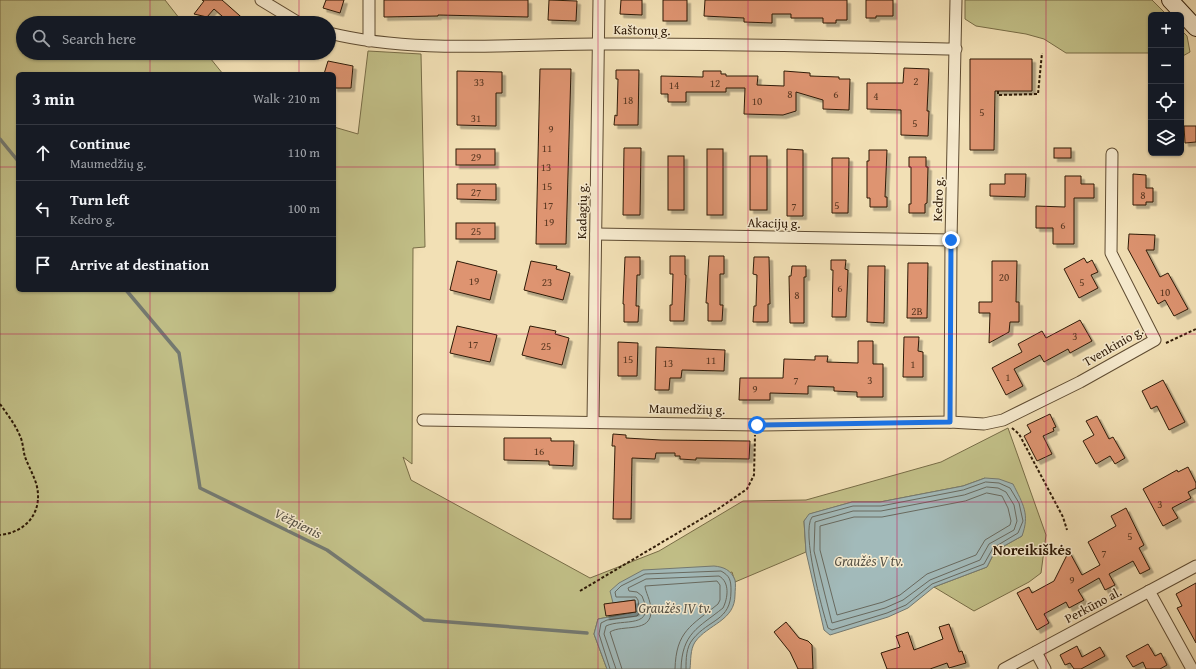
<!DOCTYPE html>
<html lang="en">
<head>
<meta charset="utf-8">
<style>
  :root { --surface:#171b24; --page:#242831; --text:#f1f3f6; --muted:#9ea1a6; --line:#363941 }
  body { margin:0; font-family:"Gentium Book Plus",serif; background:var(--page); color:var(--text) }
  .controls { position:absolute; right:12px; top:12px; display:grid; overflow:hidden; border-radius:6px; box-shadow:0 1px 3px #0004 }
  .controls button { width:36px; height:36px; display:grid; place-items:center; padding:0; border:0; border-bottom:1px solid var(--line); background:var(--surface); color:var(--text); font:20px sans-serif }
  .stop { position:absolute; width:12px; height:12px; margin:-9px; border:3px solid #1a73e8; border-radius:50%; background:#fff }
  .stop.end { background:#1a73e8; border-color:#fff; box-shadow:0 1px 4px #0008 }
  .list { margin:0; padding:0; list-style:none }
  h2 { display:flex; justify-content:space-between; align-items:center; height:52px; margin:0; padding:0 16px; font-size:17px }
  h2 small { font-size:13px; font-weight:400; color:var(--muted) }
  .list li { display:grid; grid-template-columns:26px 1fr auto; gap:12px; align-items:center; box-sizing:border-box; height:56px; padding:0 16px; border-top:1px solid var(--line) }
  .list b { display:block; font-size:15px; white-space:nowrap }
  .list p { margin:0; font-size:13px; white-space:nowrap; color:var(--muted) }
  .list em { font-size:13px; font-style:normal; color:var(--muted) }
  .icon { flex:none; width:22px; height:22px; fill:none; stroke:currentColor; stroke-width:2; stroke-linecap:round; stroke-linejoin:round }
  .map { position:relative; flex:none; width:1196px; height:669px; overflow:hidden }
  .search { position:absolute; background:var(--surface); box-shadow:0 1px 3px #0004; left:16px; top:16px; width:320px; height:44px; display:flex; align-items:center; gap:10px; box-sizing:border-box; padding:0 14px; border-radius:22px; color:var(--muted); font-size:15px }
  .panel { position:absolute; background:var(--surface); box-shadow:0 1px 3px #0004; left:16px; top:72px; width:320px; height:220px; border-radius:6px }
  .map>svg:first-child { display:block }
</style>
</head>
<body>
<div class="map">
<svg width="1196" height="669" viewBox="0 0 1196 669">
  <defs>
    <filter id="shadow"><feDropShadow dx="3.5" dy="3.5" stdDeviation="0" flood-color="#0004"/></filter>
  </defs>
  <rect width="100%" height="100%" fill="#f2e0b5"/>
  <filter id="stains"><feTurbulence type="fractalNoise" baseFrequency=".005" numOctaves="4"/><feColorMatrix values="0 0 0 0 .2 0 0 0 0 .09 0 0 0 0 .02 0 0 0 .5 -.17"/></filter>
  <radialGradient id="worn" r=".72"><stop offset=".6" stop-color="#630" stop-opacity="0"/><stop offset="1" stop-color="#630" stop-opacity=".3"/></radialGradient>
  <g fill="#c2c088" stroke="#786d47">
    <polygon points="0,0 165,0 183,23 23,23 23,53 206,53 223,74 18,74 18,290 334,290 334,127 358,134 368,51 421,54 425,247 413,248 412,464 403,457 411,480 590,578 659,551 743,501 806,500 941,462 1008,428 1046,535 1041,573 1029,582 974,611 934,587 987,567 995,551 1022,536 985,478 963,486 880,502 852,502 810,514 804,521 806,552 735,582 732,572 635,600 636,612 598,619 594,634 607,669 0,669"/>
    <polygon points="965,0 1152,0 1167,15 1151,15 1151,53 1066,53 1044,39 1026,34 976,26 965,19"/>
    <polygon points="1181,30 1187,36 1190,52 1181,57"/>
  </g>
  <g fill="#a2baba" stroke="#747a72">
    <path d="M 985,478 L 999,479 L 1013,484 C 1023,504 1030,514 1022,536 L 995,551 L 987,567 L 934,587 L 908,608 L 888,617 L 830,635 L 824,630 L 806,552 L 804,521 L 809,514 L 852,502 L 880,502 L 963,486 Z"/>
    <path d="M 714,566 C 724,567 731,570 735,580 C 736,585 735,590 735,595 C 735,621 708,624 695,642 C 690,650 691,660 690,669 L 607,669 L 594,634 L 598,619 L 636,612 L 634,600 L 613,603 L 610,591 L 619,583 L 643,570 Z"/>
  </g>
  <g fill="none" stroke-linecap="round" stroke-linejoin="round">
    <g stroke="#686a60" stroke-width="1">
      <path d="M 986,482 L 999,483 L 1010,488 L 1019,503 L 1023,521 L 1018,533 L 993,548 L 984,564 L 932,584 L 906,605 L 887,613 L 832,630 L 828,628 C 822,609 801,532 812,517 L 853,506 L 881,506 L 963,490 Z"/>
      <polygon points="987,487 998,488 1006,492 1014,505 1017,521 1014,530 989,544 980,560 930,580 903,600 885,608 832,623 814,551 815,522 853,511 881,511 964,495"/>
      <polygon points="987,493 1002,496 1008,508 1011,521 1010,525 985,540 976,555 927,574 900,595 883,602 837,615 820,550 820,526 854,517 882,517 965,501"/>
      <path d="M 610,669 L 599,634 L 601,623 L 607,620 L 637,616 L 640,612 L 638,600 L 636,597 L 616,597 L 615,592 L 621,586 L 645,574 L 721,571 C 730,576 731,580 731,591 C 731,621 709,619 693,639 C 686,647 686,659 686,669"/>
      <path d="M 616,669 L 604,634 L 606,626 C 622,618 657,630 642,596 L 637,592 L 629,591 L 628,588 L 646,579 L 719,576 C 730,582 728,598 723,608 C 698,628 682,633 681,669"/>
      <path d="M 622,669 L 610,632 C 622,624 652,634 651,610 C 651,601 645,591 645,586 L 717,581 L 720,585 L 720,600 L 718,604 C 691,626 676,631 675,669"/>
    </g>
    <g stroke="#747a72" stroke-width="3.5">
      <polyline points="0,139 18,161"/>
      <polyline points="126,290 179,353 200,488 327,550 424,620 587,633"/>
    </g>
  </g>
  <g fill="#de9471" stroke="#2e1a06" filter="url(#shadow)">
    <polygon points="202,0 222,0 248,23 230,23 214,9 207,17 194,14 204,1"/>
    <polygon points="326,0 344,0 340,13 323,8"/>
    <polygon points="384,0 528,0 528,17 438,15 438,16 384,17"/>
    <polygon points="549,0 577,1 576,21 548,20"/>
    <polygon points="621,0 642,0 642,15 620,14"/>
    <rect x="663" y="0" width="24" height="21"/>
    <polygon points="705,0 847,0 847,20 836,20 836,23 823,23 823,18 791,18 791,14 772,14 772,23 744,22 744,18 704,16"/>
    <polygon points="866,0 893,0 893,16 876,16 876,18 866,18"/>
    <polygon points="970,59 1032,59 1032,91 995,91 994,150 970,150"/>
    <polygon points="328,61 353,66 351,88 334,88 334,74 324,74"/>
    <polygon points="904,68 929,69 927,111 929,111 928,136 901,135 901,110 867,109 867,83 903,83"/>
    <polygon points="540,69 571,69 566,244 536,244"/>
    <polygon points="616,70 639,70 638,125 614,125 615,115 617,116 618,79 616,79"/>
    <polygon points="457,71 502,72 502,93 496,93 496,126 457,125"/>
    <polygon points="703,71 721,71 721,74 726,74 726,76 758,76 757,85 784,86 784,71 810,73 810,76 839,77 839,79 850,79 849,110 823,109 823,100 796,92 796,111 783,115 744,114 745,88 726,88 726,92 686,92 686,102 668,102 668,94 661,94 661,76 703,77"/>
    <polygon points="1184,126 1196,126 1196,142 1185,143"/>
    <polygon points="624,148 641,148 640,215 623,215"/>
    <rect x="1054" y="148" width="17" height="10"/>
    <rect x="456" y="149" width="39" height="16"/>
    <rect x="707" y="149" width="16" height="66"/>
    <polygon points="787,149 803,150 803,216 787,216"/>
    <polygon points="869,150 887,150 885,197 887,197 887,207 870,207 870,198 867,198 867,161 869,161"/>
    <rect x="668" y="156" width="16" height="54"/>
    <rect x="750" y="156" width="17" height="54"/>
    <polygon points="909,157 926,157 926,167 928,167 927,203 925,204 925,213 909,213 909,204 911,204 911,167 909,167"/>
    <polygon points="832,158 849,158 848,213 832,213"/>
    <polygon points="1005,174 1026,174 1025,197 990,196 990,184 1005,184"/>
    <polygon points="1133,174 1146,175 1146,188 1153,188 1153,202 1146,202 1146,205 1133,205"/>
    <polygon points="1065,176 1081,176 1081,184 1094,184 1094,198 1074,198 1074,244 1053,244 1053,228 1036,228 1036,206 1065,207"/>
    <polygon points="457,184 496,184 496,200 457,199"/>
    <rect x="456" y="223" width="39" height="16"/>
    <polygon points="1129,234 1155,235 1154,250 1146,250 1160,277 1168,273 1188,309 1174,316 1165,300 1158,304 1128,249"/>
    <polygon points="670,256 685,256 685,275 686,275 684,321 670,321 670,305 672,305 673,274 670,274"/>
    <polygon points="709,256 724,256 724,274 720,274 720,305 723,305 722,321 708,321 708,303 706,303"/>
    <polygon points="625,257 640,257 640,275 637,275 636,306 639,306 638,322 624,322 624,304 623,304"/>
    <polygon points="754,257 769,257 770,304 768,304 768,322 753,322 754,306 756,306 757,275 753,274"/>
    <polygon points="1084,258 1087,263 1092,260 1098,272 1091,275 1098,288 1079,298 1064,269"/>
    <polygon points="831,260 846,260 845,269 848,270 846,317 832,317 833,270 831,270"/>
    <polygon points="457,261 497,271 490,300 450,290"/>
    <polygon points="531,261 557,266 556,269 570,273 563,300 524,290"/>
    <polygon points="992,261 1017,261 1016,302 1019,302 1019,322 1010,322 1009,332 989,343 990,313 979,313 979,302 992,302"/>
    <polygon points="908,263 928,263 927,318 907,318"/>
    <polygon points="792,266 806,266 806,277 804,277 804,323 790,323 789,276 791,276"/>
    <polygon points="868,266 885,266 884,323 867,322"/>
    <polygon points="1080,320 1092,341 1070,353 1068,349 1044,362 1040,355 1014,369 1023,386 1006,395 992,368 1022,352 1018,344 1042,331 1046,338"/>
    <polygon points="457,326 497,335 490,362 450,353"/>
    <polygon points="530,326 556,331 555,334 569,338 562,365 522,355"/>
    <polygon points="904,337 919,337 918,351 923,352 923,377 903,377"/>
    <polygon points="858,341 873,341 873,364 883,364 883,397 857,397 857,392 834,391 834,387 808,386 808,394 770,393 770,400 739,400 740,378 783,378 784,359 815,360 815,356 828,356 827,362 858,363"/>
    <polygon points="618,342 638,343 637,376 618,376"/>
    <polygon points="656,347 725,350 724,371 682,370 681,378 670,378 669,390 655,390"/>
    <polygon points="1163,380 1185,422 1169,430 1157,406 1151,409 1142,391"/>
    <polygon points="1050,414 1056,427 1053,428 1054,431 1043,436 1052,454 1037,461 1024,436 1031,432 1027,425"/>
    <polygon points="1097,416 1109,439 1113,437 1125,458 1115,464 1110,456 1096,464 1083,441 1094,435 1086,421"/>
    <polygon points="613,434 626,435 626,438 661,440 750,441 749,459 696,458 696,460 680,459 680,456 675,456 675,453 656,453 655,459 632,458 631,519 613,519 615,446 612,446"/>
    <polygon points="504,438 551,438 551,441 574,441 573,466 549,465 549,461 504,460"/>
    <polygon points="1188,467 1196,483 1196,488 1188,492 1191,498 1172,508 1178,518 1163,526 1143,489 1177,470 1178,472"/>
    <polygon points="1126,508 1144,545 1139,548 1150,569 1140,574 1133,561 1109,574 1115,585 1105,590 1099,578 1078,590 1084,600 1069,608 1066,602 1044,614 1049,623 1037,630 1017,593 1029,587 1032,593 1054,581 1069,551 1082,575 1100,565 1088,542 1116,526 1111,516"/>
    <polygon points="1196,583 1196,643 1177,608 1182,606 1176,594"/>
    <polygon points="635,600 636,612 606,616 604,604"/>
    <polygon points="786,622 799,638 808,641 812,645 813,669 798,669 790,652 774,632"/>
    <polygon points="949,624 959,652 962,651 966,663 949,668 947,663 930,669 887,669 881,653 900,647 896,636 908,632 914,650 943,639 939,627"/>
    <polygon points="1148,644 1155,656 1161,653 1167,665 1160,669 1146,669 1143,662 1133,667 1126,656"/>
    <polygon points="1077,646 1082,657 1100,647 1105,656 1081,669 1074,669 1070,663 1065,665 1060,655"/>
  </g>
  <g fill="none" stroke-linecap="round" stroke-linejoin="round">
    <g stroke="#5f4c32" stroke-width="13">
      <g id="street">
        <polyline points="261,0 299,23"/>
        <polyline points="369,0 369,41"/>
        <path d="M 329,33 C 414,54 509,44 596,44 C 716,43 836,47 956,49"/>
        <polyline points="596,234 951,240"/>
        <polyline points="423,420 757,425 950,422 984,424 1003,420 1080,382 1155,340 1111,253 1112,154"/>
        <polyline points="593,421 599,0"/>
        <polyline points="950,422 951,240 956,0"/>
        <polyline points="1149,591 1192,669"/>
        <polyline points="1036,652 1045,669"/>
        <polyline points="1004,669 1196,566"/>
      </g>
    </g>
    <g stroke="#2e1a06" stroke-width="18">
      <polyline id="secondary" points="1170,0 1196,28"/>
    </g>
    <g stroke="#2e1a06" stroke-width="2" stroke-dasharray="3 2" stroke-linecap="butt">
      <polyline points="998,91 998,95 1038,94 1042,53"/>
      <polyline points="1166,343 1196,329"/>
      <path d="M 0,404 C 7,414 15,424 20,436 C 23,442 23,450 25,457 C 28,465 33,474 36,483 C 44,510 28,532 0,535"/>
      <polyline points="1012,428 1019,434 1063,517 1067,530"/>
      <polyline points="580,591 718,509 747,489 754,475 755,435"/>
    </g>
    <use href="#street" stroke="#f7ebcf" stroke-width="11"/>
    <use href="#secondary" stroke="#f7ebcf" stroke-width="16"/>
  </g>
  <g fill="none" stroke-linecap="round" stroke-linejoin="round">
    <polyline stroke="#1a73e8" stroke-width="5" points="757,425 950,422 951,240"/>
  </g>
  <path fill="none" stroke="#c2185b" stroke-width="1" stroke-opacity="0.55" d="M 150,0 L 150,23M 299,0 L 299,23M 448,0 L 448,669M 598,0 L 598,669M 748,0 L 748,669M 897,0 L 897,669M 1046,0 L 1046,669M 150,53 L 150,74M 299,53 L 299,74M 0,167 L 18,167M 334,167 L 1196,167M 150,290 L 150,669M 299,290 L 299,669M 0,334 L 1196,334M 0,502 L 1196,502"/>
  <g text-anchor="middle" dominant-baseline="central" stroke-width="3" stroke-linejoin="round" paint-order="stroke">
    <g font-size="11" fill="#5a3821">
      <text x="916" y="81">2</text>
      <text x="479" y="82">33</text>
      <text x="715" y="83">12</text>
      <text x="674" y="85">14</text>
      <text x="790" y="94">8</text>
      <text x="836" y="94">6</text>
      <text x="876" y="96">4</text>
      <text x="628" y="100">18</text>
      <text x="757" y="101">10</text>
      <text x="982" y="112">5</text>
      <text x="476" y="118">31</text>
      <text x="915" y="123">5</text>
      <text x="551" y="129">9</text>
      <text x="547" y="148">11</text>
      <text x="476" y="157">29</text>
      <text x="546" y="167">13</text>
      <text x="547" y="186">15</text>
      <text x="476" y="192">27</text>
      <text x="1143" y="195">8</text>
      <text x="548" y="205">17</text>
      <text x="837" y="205">5</text>
      <text x="794" y="206">7</text>
      <text x="549" y="222">19</text>
      <text x="1063" y="225">6</text>
      <text x="476" y="231">25</text>
      <text x="1004" y="277">20</text>
      <text x="474" y="281">19</text>
      <text x="547" y="282">23</text>
      <text x="1082" y="282">5</text>
      <text x="840" y="288">6</text>
      <text x="1165" y="292">10</text>
      <text x="797" y="295">8</text>
      <text x="917" y="311">2B</text>
      <text x="1075" y="336">3</text>
      <text x="473" y="344">17</text>
      <text x="546" y="346">25</text>
      <text x="628" y="359">15</text>
      <text x="711" y="360">11</text>
      <text x="668" y="363">13</text>
      <text x="913" y="364">1</text>
      <text x="1008" y="377">1</text>
      <text x="796" y="380">7</text>
      <text x="870" y="380">3</text>
      <text x="755" y="389">9</text>
      <text x="539" y="451">16</text>
      <text x="1160" y="504">3</text>
      <text x="1130" y="536">5</text>
      <text x="1104" y="553">7</text>
      <text x="1072" y="580">9</text>
    </g>
    <g font-size="13" fill="#2e1a06" stroke="#f7ebcf">
      <text transform="translate(642 30) rotate(1)">Kaštonų g.</text>
      <text transform="translate(938 199) rotate(-88)">Kedro g.</text>
      <text transform="translate(582 211) rotate(-89)">Kadagių g.</text>
      <text transform="translate(774 223) rotate(1)">Akacijų g.</text>
      <text transform="translate(1113 346) rotate(-30)">Tvenkinio g.</text>
      <text transform="translate(687 409) rotate(1)">Maumedžių g.</text>
      <text transform="translate(1093 605) rotate(-28)">Perkūno al.</text>
    </g>
    <g font-size="14" font-style="italic" fill="#575245" stroke="#f7ebcf">
      <text transform="translate(298 523) rotate(26)">Vėžpienis</text>
      <text x="869" y="561">Graužės V tv.</text>
      <text x="675" y="608">Graužės IV tv.</text>
    </g>
    <g font-size="15" font-weight="bold" fill="#2e1a06" stroke="#f7ebcf">
      <text x="1032" y="549">Noreikiškės</text>
    </g>
  </g>
  <rect width="100%" height="100%" filter="url(#stains)"/>
  <rect width="100%" height="100%" fill="url(#worn)"/>
</svg>
<div class="controls">
<button>+</button>
<button>−</button>
<button><svg class="icon" aria-label="locate" viewBox="0 0 24 24"><circle cx="12" cy="12" r="6"/><path d="M12 2v4M12 18v4M2 12h4M18 12h4"/></svg></button>
<button><svg class="icon" aria-label="layers" viewBox="0 0 24 24"><path d="M12 4l9 5-9 5-9-5zM3 14l9 5 9-5"/></svg></button>
</div>
<div class="stop" style="left:757px;top:425px"></div>
<div class="stop end" style="left:951px;top:240px"></div>
<div class="search"><svg class="icon" aria-label="search" viewBox="0 0 24 24"><circle cx="10" cy="10" r="6"/><path d="M15 15l6 6"/></svg>Search here</div>
<section class="panel">
<h2>3 min<small>Walk · 210 m</small></h2>
<ul class="list">
<li><svg class="icon" aria-label="ahead" viewBox="0 0 24 24"><path d="M12 20V5M6 11l6-6 6 6"/></svg><div><b>Continue</b><p>Maumedžių g.</p></div><em>110 m</em></li>
<li><svg class="icon" aria-label="left" viewBox="0 0 24 24"><path d="M17 20v-9H6M10 6l-5 5 5 5"/></svg><div><b>Turn left</b><p>Kedro g.</p></div><em>100 m</em></li>
<li><svg class="icon" aria-label="arrive" viewBox="0 0 24 24"><path d="M6 21V4h12l-3 4 3 4H6"/></svg><div><b>Arrive at destination</b></div></li>
</ul>
</section>
</div>
</body>
</html>
